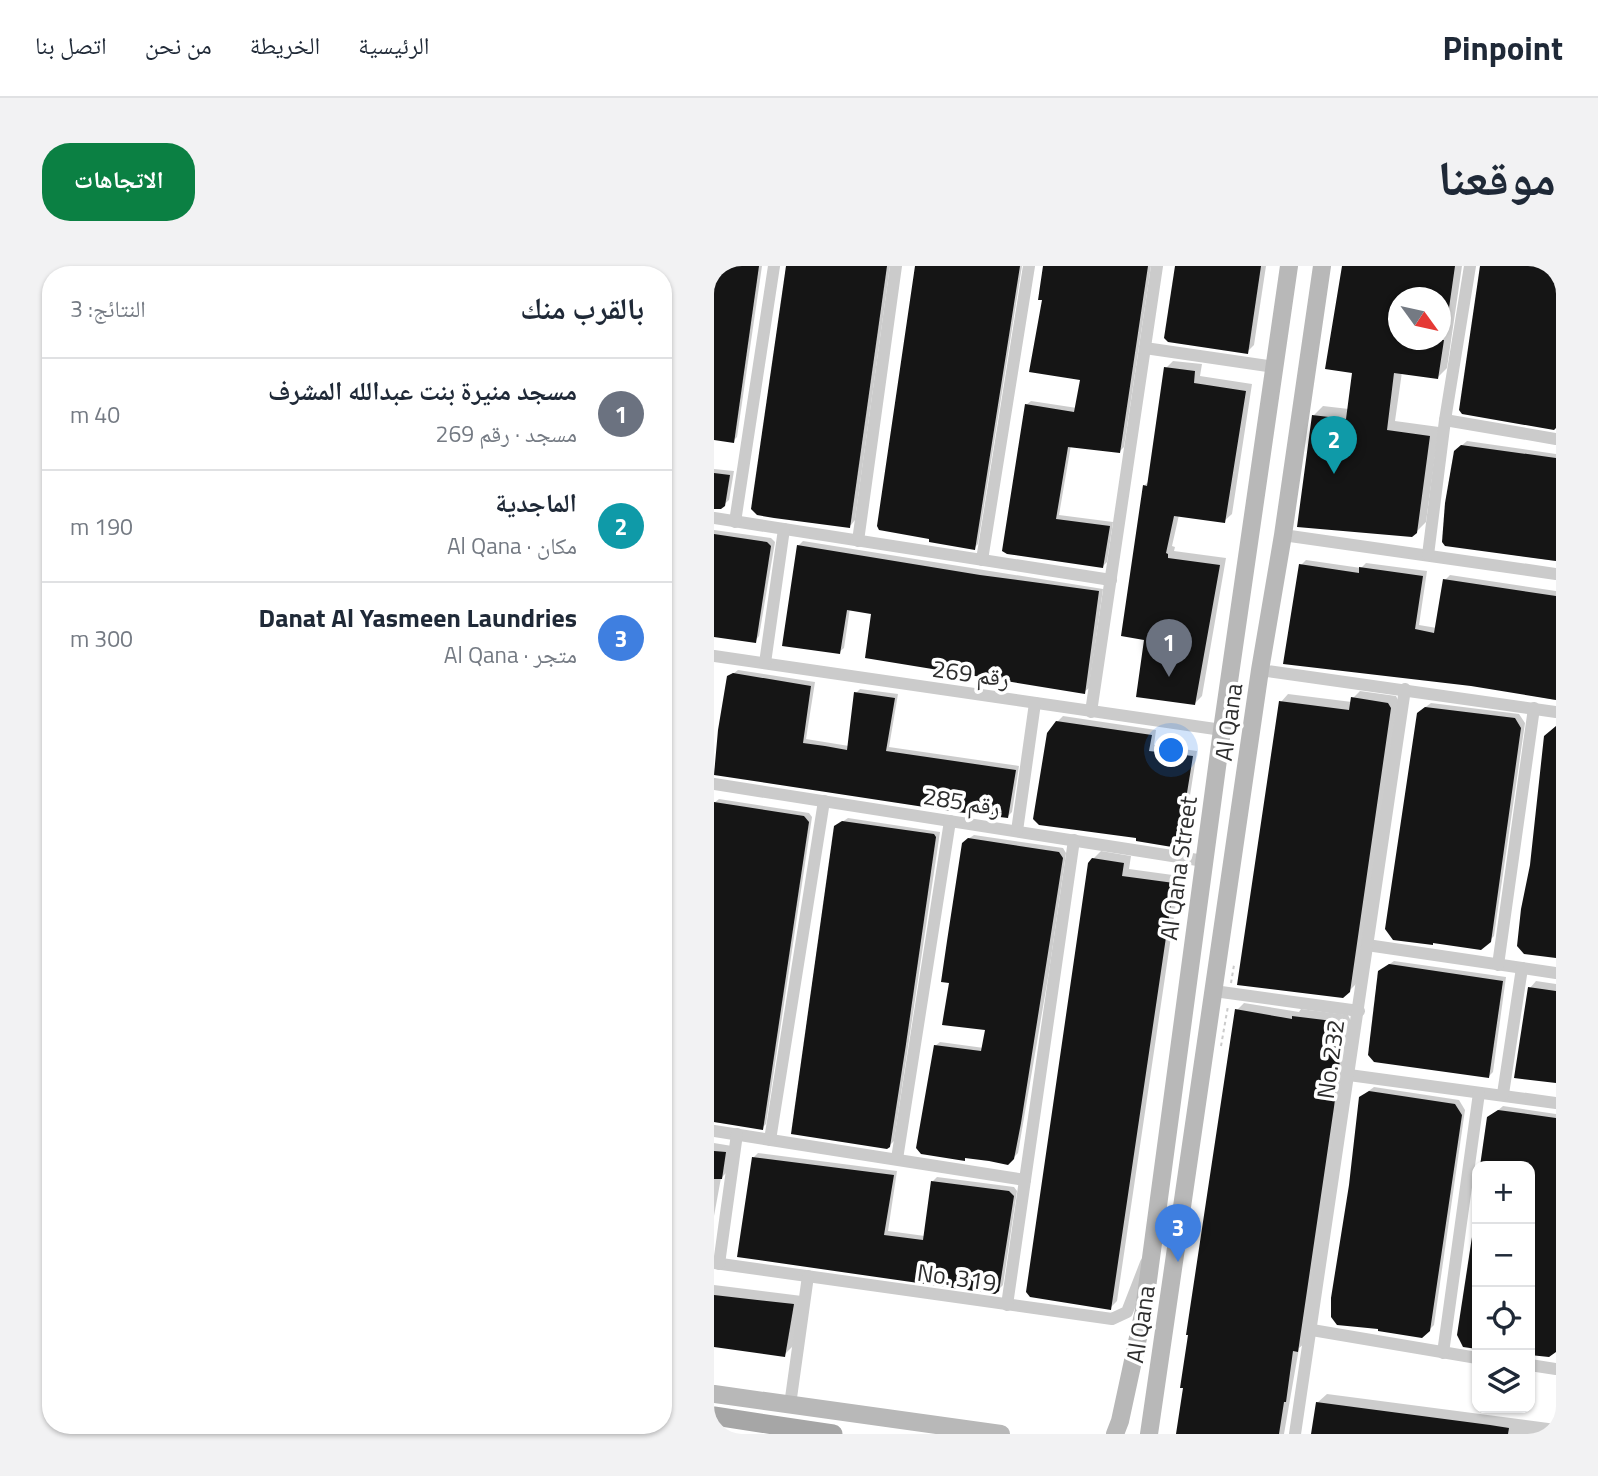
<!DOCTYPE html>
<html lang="ar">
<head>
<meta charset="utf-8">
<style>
  :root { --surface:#fff; --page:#f2f2f3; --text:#1f2937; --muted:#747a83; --line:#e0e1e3; --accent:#0b8043 }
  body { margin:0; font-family:"Titillium Web","Noto Naskh Arabic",sans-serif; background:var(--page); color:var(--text); direction:rtl }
  .controls { position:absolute; right:21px; bottom:21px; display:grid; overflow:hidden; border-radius:14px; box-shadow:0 2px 5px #0004 }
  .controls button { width:63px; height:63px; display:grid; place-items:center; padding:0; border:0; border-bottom:2px solid var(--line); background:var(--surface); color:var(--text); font:35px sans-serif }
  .compass { position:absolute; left:674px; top:21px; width:63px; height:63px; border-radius:50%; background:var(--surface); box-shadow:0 2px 5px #0004; rotate:123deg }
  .you { position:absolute; left:458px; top:485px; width:24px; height:24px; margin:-18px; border:5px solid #fff; border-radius:50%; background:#1a73e8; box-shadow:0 0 0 10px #1a73e833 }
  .badge { display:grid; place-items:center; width:46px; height:46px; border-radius:50%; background:var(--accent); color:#fff; font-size:23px; font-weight:700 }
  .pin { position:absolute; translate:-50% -58px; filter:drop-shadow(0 2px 4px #0008) }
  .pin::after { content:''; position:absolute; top:37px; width:24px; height:21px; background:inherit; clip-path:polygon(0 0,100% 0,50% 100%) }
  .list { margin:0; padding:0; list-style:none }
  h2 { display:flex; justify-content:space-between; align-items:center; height:91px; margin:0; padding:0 28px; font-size:30px }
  h2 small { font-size:23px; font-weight:400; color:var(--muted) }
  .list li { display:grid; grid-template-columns:46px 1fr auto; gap:21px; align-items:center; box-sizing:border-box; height:112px; padding:0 28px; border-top:2px solid var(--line) }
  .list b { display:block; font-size:26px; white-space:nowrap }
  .list p { margin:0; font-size:23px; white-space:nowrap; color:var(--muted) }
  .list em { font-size:23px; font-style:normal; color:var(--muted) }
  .icon { flex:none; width:38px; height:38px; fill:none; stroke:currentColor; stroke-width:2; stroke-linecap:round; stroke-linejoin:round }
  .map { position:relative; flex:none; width:842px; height:1168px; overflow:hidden; direction:ltr; border-radius:28px }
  header { display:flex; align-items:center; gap:42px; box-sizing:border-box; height:98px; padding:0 35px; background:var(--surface); border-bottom:2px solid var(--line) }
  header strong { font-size:33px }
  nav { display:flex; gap:38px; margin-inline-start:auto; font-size:24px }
  .intro { display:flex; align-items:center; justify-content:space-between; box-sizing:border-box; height:168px; padding:0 42px }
  h1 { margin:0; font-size:49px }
  .button { padding:18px 32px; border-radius:28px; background:var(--accent); color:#fff; font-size:24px; font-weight:700 }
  main { display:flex; gap:42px; padding:0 42px }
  aside { flex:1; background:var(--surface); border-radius:28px; box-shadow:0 2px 5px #0004 }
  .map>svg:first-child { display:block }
</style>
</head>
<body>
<header>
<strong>Pinpoint</strong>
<nav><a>الرئيسية</a><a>الخريطة</a><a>من نحن</a><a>اتصل بنا</a></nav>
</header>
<div class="intro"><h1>موقعنا</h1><a class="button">الاتجاهات</a></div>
<main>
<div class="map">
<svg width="842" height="1168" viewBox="0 0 842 1168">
  <rect width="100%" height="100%" fill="#fff"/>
  <g fill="#0003" fill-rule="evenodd">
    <polygon points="0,0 48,0 23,171 19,175 0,172"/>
    <polygon points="74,0 176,0 141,254 137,259 44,247"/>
    <polygon points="202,0 308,0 264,278 260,282"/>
    <polygon points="331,0 437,0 410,181 406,185 357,179 345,249 399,256 393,296 389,300 294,287 312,139 317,135 363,142 368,112 330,33"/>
    <polygon points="462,0 552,0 540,79 533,86"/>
    <path d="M 628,0 L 748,0 L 733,102 L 724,111 L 688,106 L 681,155 L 725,161 L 712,256 L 702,266 L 600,149 L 609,140 L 635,143 L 640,105 ZM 684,32 L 726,32 L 726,74 L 684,74 Z"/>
    <polygon points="459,95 488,98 486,110 538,118 518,248 510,255 465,249 458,280 461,281 460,285 512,292 488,430 481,437 432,372 430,220 435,215 452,102"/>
    <polygon points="753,175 842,188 842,295 732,279 746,181"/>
    <polygon points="0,203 20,205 15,234 7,241 0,241"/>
    <polygon points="0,264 57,272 61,276 45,370 41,375 0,369"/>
    <polygon points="89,275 389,323 375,422 370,426 159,346 136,342 130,382 125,386 84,280"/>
    <polygon points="592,294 647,302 652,297 713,305 705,359 723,362 731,314 736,309 842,325 842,434 757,418 587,299"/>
    <polygon points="24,404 101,416 92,473 135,480 142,427 146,423 184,428 175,481 305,500 298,546 294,550 0,508 15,411"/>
    <polygon points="646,425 682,430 684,434 643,717 635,725 567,436 574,428 638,436 639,432"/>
    <polygon points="717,437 805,448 811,457 780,670 775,675 720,675 709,443"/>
    <polygon points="349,450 442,464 440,479 483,485 469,574 463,580 424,571 343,456"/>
    <polygon points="5,533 95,547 98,551 52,858 48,862 0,856 0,537"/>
    <polygon points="134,552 226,566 180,875 173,882 122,560"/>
    <polygon points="260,569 349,582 352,587 335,706 304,887 294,897 253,890 250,893 221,780 226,776 270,782 273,763 254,573"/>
    <polygon points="387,585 417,590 415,603 466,610 403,1035 396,1042 379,593"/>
    <polygon points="680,695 792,711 779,806 775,810 670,702"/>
    <polygon points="822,715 842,718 842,815 816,722"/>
    <polygon points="530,737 585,746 587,743 634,749 637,755 591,1077 585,1082 570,1168 463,1168 523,744"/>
    <polygon points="660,821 745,834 751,844 720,1059 715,1064 652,827"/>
    <polygon points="789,840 842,848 842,1084 834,1089 816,1087 816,900 768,900 775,852"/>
    <polygon points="0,877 18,880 14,905 7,912 0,950"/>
    <polygon points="44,887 183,905 174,965 211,970 219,915 223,911 300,921 303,925 289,1019 284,1024 25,990 40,891"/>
    <polygon points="763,935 763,1081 750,1079 745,1068"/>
    <polygon points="0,1019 88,1030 79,1080 70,1089 0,1079"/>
    <polygon points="613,1128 842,1158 842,1168 598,1168 603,1137"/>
  </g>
  <g fill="#151515">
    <polygon points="0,0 45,0 20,177 0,174"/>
    <polygon points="72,0 173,0 136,262 60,252 43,249 37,243"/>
    <polygon points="201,0 306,0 261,284 215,276 215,273 165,264 163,260"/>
    <polygon points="329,0 434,0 406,187 354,181 342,253 396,260 389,302 293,288 288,285 311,138 360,146 366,114 315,106 328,34 324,34"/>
    <polygon points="461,0 547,0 534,88 454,76 450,72"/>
    <polygon points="628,0 741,0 732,63 726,63 726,32 684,32 684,74 730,74 724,113 680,107 673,164 716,170 703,267 698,271 583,261 598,149 632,153 638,107 611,103"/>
    <polygon points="766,0 842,0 842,162 840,164 748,148 745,144"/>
    <polygon points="450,101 481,105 480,117 532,125 511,257 460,250 452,287 454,288 454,292 506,299 481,439 422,431 430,374 407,370 429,219 433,220"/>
    <polygon points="747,179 842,192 842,295 731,280 728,276 731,237 740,185"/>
    <polygon points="0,207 16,209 11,240 7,243 0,243"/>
    <polygon points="0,268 53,276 57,280 42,377 0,371"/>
    <polygon points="83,279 266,309 385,325 371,428 151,392 157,348 133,344 126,388 68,380"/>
    <polygon points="585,298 645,307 645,301 709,310 701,363 720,367 729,313 842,330 842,434 757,420 569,398"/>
    <polygon points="19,407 97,420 89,477 111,480 133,484 140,426 181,432 172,485 302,504 294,552 243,546 0,509 4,464 13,410"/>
    <polygon points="637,431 674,437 677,442 636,726 629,732 523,719 565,435 635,444"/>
    <polygon points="711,441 801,452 807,462 777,676 767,684 719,677 719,679 679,674 671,663 703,447"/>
    <polygon points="342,455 438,469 435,485 479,490 464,582 422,575 422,572 325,559 319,553 333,467"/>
    <polygon points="842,460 842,692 810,688 803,680 807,643 816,599 830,470"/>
    <polygon points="0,536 90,550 95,556 49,864 0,856"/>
    <polygon points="128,555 220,568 222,571 192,778 176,881 173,883 77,868 120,560"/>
    <polygon points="254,572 345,586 349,592 307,857 300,893 294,899 275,895 251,892 251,895 207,888 202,882 220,779 267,785 271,764 228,759 235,717 227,716 233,675 248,577"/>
    <polygon points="378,592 410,597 408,610 460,617 397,1044 316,1031 312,1026 374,597"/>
    <polygon points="675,698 789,715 775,812 660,796 654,789 664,705"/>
    <polygon points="814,721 842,725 842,817 800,812"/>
    <polygon points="521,743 578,753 578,750 627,756 630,763 620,841 584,1086 579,1085 572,1136 570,1136 565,1168 462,1168 469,1122 466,1122 474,1069 472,1069"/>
    <polygon points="655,825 741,838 748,849 716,1065 708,1072 664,1065 664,1063 623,1059 617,1051 617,1032 635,919 645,831"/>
    <polygon points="784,844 842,852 842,1086 835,1091 816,1089 816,920 818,900 766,900 773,851"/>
    <polygon points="0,885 12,886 8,913 0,913"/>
    <polygon points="38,891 180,909 170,969 209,974 217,915 295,925 300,930 285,1025 281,1028 23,991"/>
    <polygon points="758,971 763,972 763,1083 749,1081 743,1069"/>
    <polygon points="0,1029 80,1038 71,1091 0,1081"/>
    <polygon points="602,1136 776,1159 795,1162 794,1168 597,1168"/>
  </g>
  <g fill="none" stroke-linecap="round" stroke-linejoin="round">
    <g stroke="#cbcbcb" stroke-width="2" stroke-dasharray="3.5 3.5" stroke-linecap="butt">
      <polyline points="517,717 520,699"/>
      <polyline points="507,780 514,740"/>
    </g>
    <g stroke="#cbcbcb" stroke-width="12">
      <polyline points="431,82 561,101"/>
      <polyline points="731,154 842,173"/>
      <polyline points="0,252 397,314"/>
      <polyline points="21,256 60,0"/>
      <polyline points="569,269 842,308"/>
      <polyline points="144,275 182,0"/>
      <polyline points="714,289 731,154 756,0"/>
      <polyline points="268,294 315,0"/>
      <polyline points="0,390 508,464"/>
      <polyline points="51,397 70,263"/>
      <polyline points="546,404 842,446"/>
      <polyline points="377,446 443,0"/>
      <polyline points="0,518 490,595"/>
      <polyline points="303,565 321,437"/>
      <polyline points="653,679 842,707"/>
      <polyline points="784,699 820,442"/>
      <polyline points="500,725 645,745"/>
      <polyline points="635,809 842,837"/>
      <polyline points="789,828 808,702"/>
      <polyline points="0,865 311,914"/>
      <polyline points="56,874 110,535"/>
      <polyline points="183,893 236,555"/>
      <polyline points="0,997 398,1053 413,1046 432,997"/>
      <polyline points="5,998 23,868"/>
      <polyline points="293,1039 360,574"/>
      <polyline points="598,1064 763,1092"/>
      <polyline points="729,1087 765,827"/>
      <polyline points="816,1099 842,1103"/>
      <polyline points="76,1139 94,1010"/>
      <polyline points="581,1168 691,423"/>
    </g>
    <g stroke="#b8b8b8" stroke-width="18">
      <polyline points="0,1128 287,1168"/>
      <polyline points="401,1168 406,1155 430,1044 508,464 575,0"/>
      <polyline points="435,1168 546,404 569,269 608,0"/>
    </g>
    <polyline stroke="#a6a6a6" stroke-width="19" points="0,1150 119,1168"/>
  </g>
  <g text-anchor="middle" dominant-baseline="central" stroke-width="7" stroke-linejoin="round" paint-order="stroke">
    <g font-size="24" fill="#2e2e2e" stroke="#fff">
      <text transform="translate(257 407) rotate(8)">رقم 269</text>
      <text transform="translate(514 456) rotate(-82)">Al Qana</text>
      <text transform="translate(248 535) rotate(9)">رقم 285</text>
      <text transform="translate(464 602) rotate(-82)">Al Qana Street</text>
      <text transform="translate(616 793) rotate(-82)">No. 232</text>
      <text transform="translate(243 1011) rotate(8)">No. 319</text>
      <text transform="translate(426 1058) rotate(-81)">Al Qana</text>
    </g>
  </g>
</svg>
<div class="controls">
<button>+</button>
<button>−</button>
<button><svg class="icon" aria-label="locate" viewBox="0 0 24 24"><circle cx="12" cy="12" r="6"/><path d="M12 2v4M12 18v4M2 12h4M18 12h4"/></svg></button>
<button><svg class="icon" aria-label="layers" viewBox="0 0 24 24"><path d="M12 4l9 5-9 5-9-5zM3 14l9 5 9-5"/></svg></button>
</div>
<svg class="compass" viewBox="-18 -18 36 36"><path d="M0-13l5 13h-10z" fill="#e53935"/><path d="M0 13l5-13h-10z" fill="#747a83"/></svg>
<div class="you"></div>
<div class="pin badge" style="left:455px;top:411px;background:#6b7280">1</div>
<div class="pin badge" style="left:620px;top:208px;background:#0f9aa8">2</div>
<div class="pin badge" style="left:464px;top:996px;background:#3f7fe0">3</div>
</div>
<aside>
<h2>بالقرب منك<small>النتائج: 3</small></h2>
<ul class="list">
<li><span class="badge" style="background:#6b7280">1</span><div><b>مسجد منيرة بنت عبدالله المشرف</b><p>مسجد · رقم 269</p></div><em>40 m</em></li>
<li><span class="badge" style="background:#0f9aa8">2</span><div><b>الماجدية</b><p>مكان · Al Qana</p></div><em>190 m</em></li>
<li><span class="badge" style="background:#3f7fe0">3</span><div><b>Danat Al Yasmeen Laundries</b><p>متجر · Al Qana</p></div><em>300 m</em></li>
</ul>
</aside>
</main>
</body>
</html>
